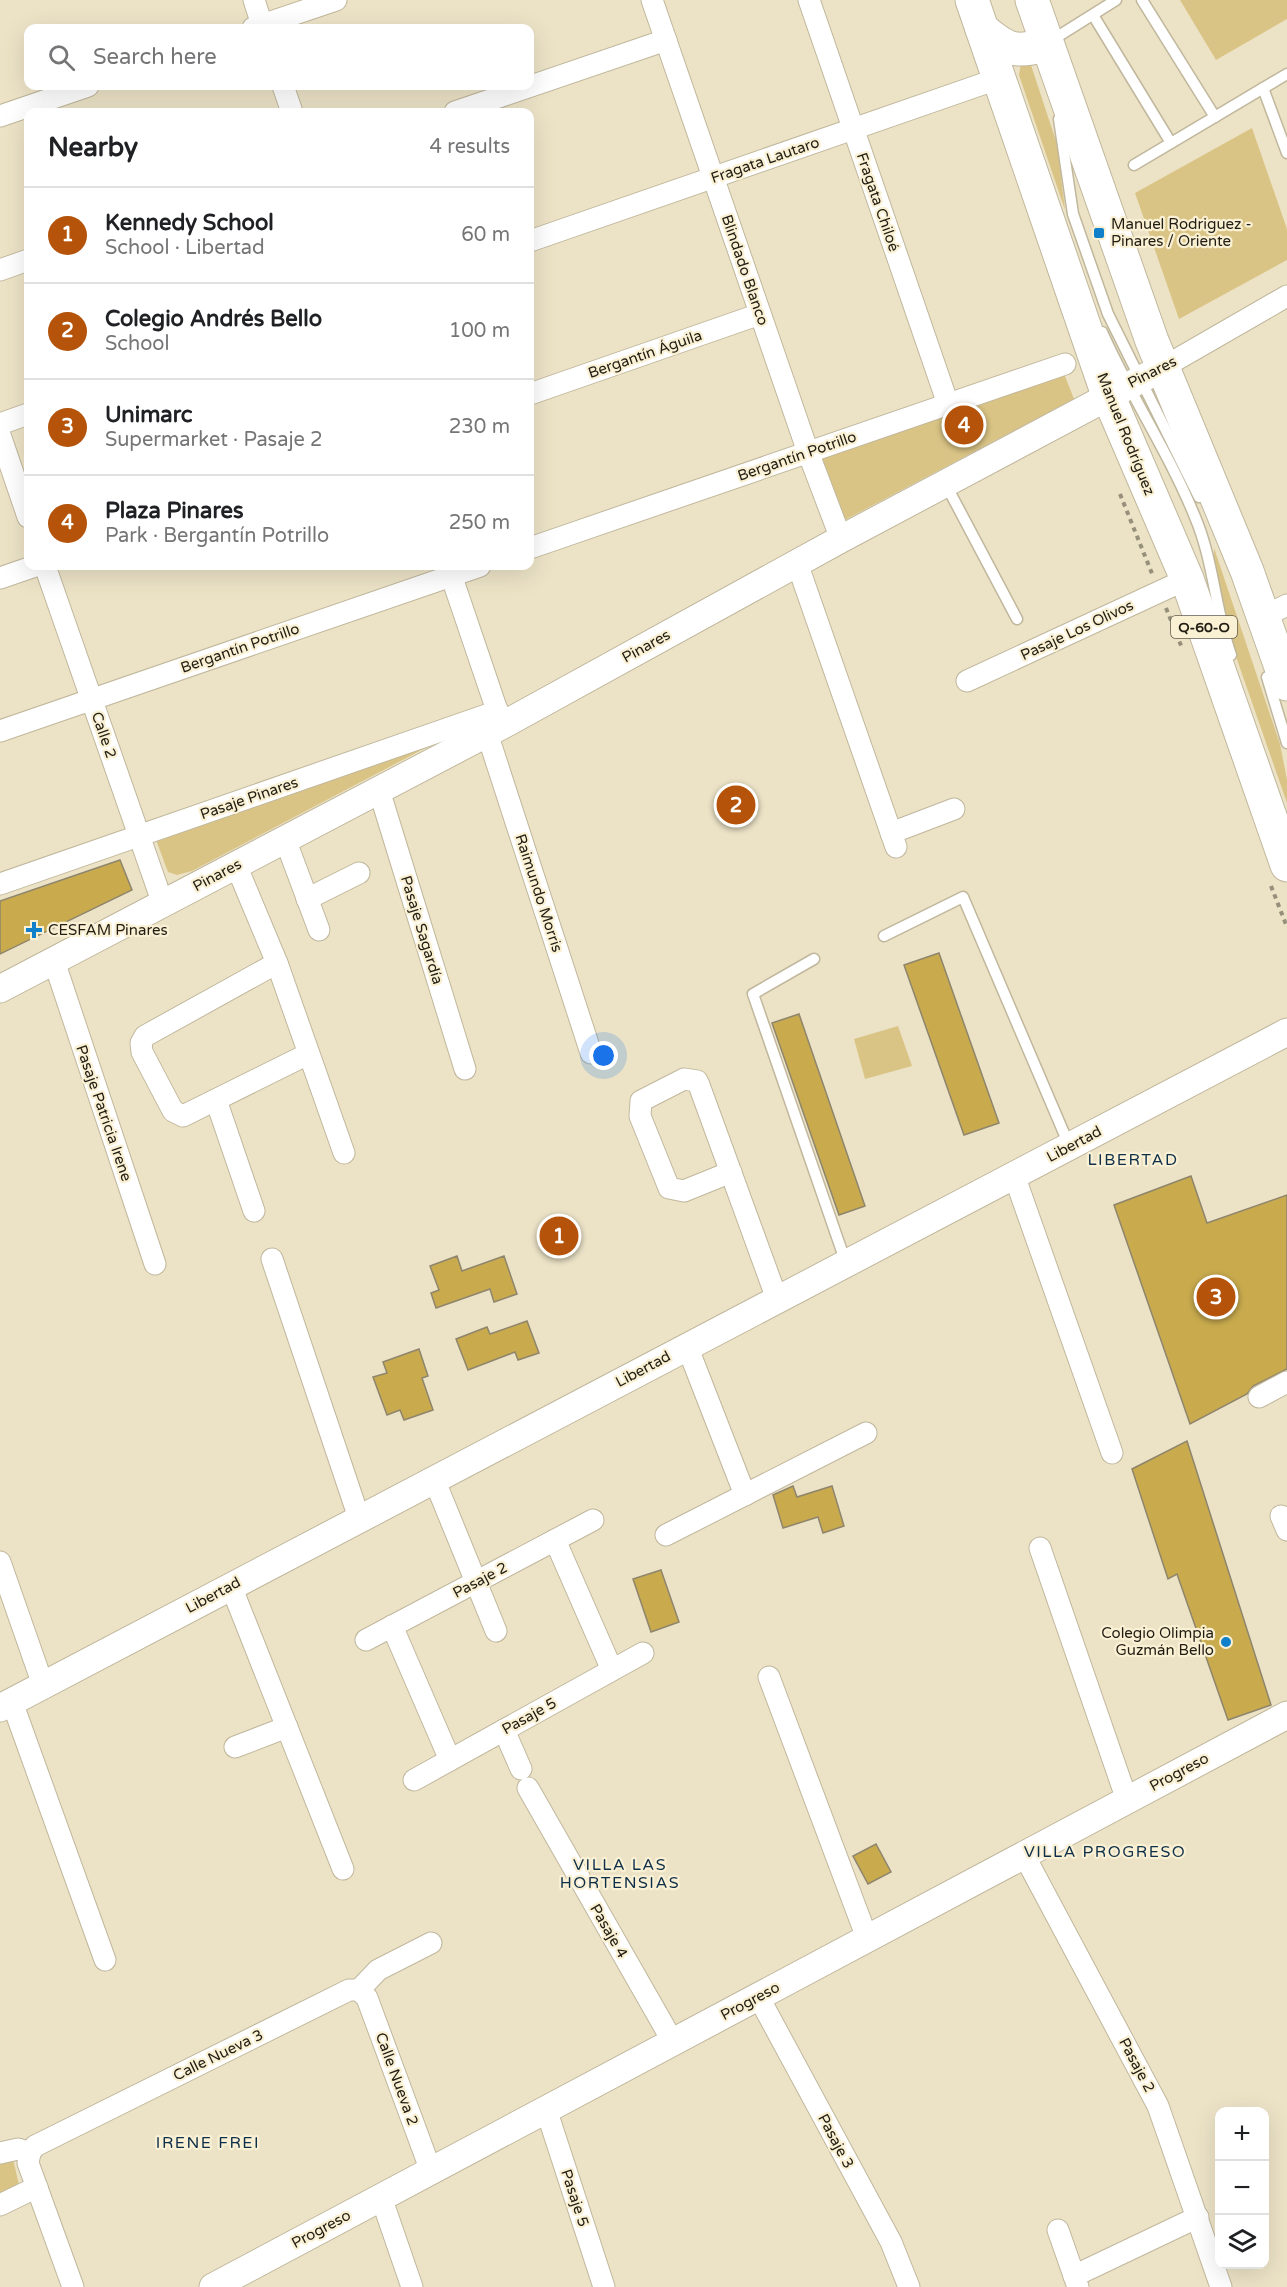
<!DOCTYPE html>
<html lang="en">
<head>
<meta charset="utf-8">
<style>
  :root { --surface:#fff; --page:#f6f6f6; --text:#202124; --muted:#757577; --line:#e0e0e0; --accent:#b45309 }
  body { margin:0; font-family:"Varela Round",sans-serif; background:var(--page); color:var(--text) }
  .controls { position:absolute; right:18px; bottom:18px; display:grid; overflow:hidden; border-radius:12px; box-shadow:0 6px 24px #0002 }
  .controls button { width:54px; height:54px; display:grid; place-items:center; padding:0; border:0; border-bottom:2px solid var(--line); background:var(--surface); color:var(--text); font:30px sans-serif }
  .you { position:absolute; left:604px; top:1056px; width:21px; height:21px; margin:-15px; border:4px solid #fff; border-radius:50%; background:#1a73e8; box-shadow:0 0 0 9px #1a73e833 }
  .badge { display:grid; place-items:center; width:39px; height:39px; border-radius:50%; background:var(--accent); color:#fff; font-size:20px; font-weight:700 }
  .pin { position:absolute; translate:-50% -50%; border:3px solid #fff; box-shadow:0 2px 6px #0006 }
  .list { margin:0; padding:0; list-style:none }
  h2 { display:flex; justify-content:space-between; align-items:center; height:78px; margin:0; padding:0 24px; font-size:26px }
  h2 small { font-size:20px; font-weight:400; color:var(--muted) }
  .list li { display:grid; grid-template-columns:39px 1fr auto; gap:18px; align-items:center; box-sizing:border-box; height:96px; padding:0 24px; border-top:2px solid var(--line) }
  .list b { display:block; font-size:22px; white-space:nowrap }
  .list p { margin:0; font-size:20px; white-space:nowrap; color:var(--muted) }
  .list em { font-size:20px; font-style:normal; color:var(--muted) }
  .icon { flex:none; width:33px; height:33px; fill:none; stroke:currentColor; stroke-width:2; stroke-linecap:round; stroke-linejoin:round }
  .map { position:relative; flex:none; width:1287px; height:2287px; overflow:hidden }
  .search { position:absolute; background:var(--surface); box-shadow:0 6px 24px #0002; left:24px; top:24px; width:510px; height:66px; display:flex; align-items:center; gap:15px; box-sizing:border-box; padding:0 21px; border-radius:12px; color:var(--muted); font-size:22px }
  .panel { position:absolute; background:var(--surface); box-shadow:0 6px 24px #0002; left:24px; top:108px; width:510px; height:462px; border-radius:12px }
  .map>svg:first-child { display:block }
</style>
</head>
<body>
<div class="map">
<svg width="1287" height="2287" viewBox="0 0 1287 2287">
  <rect width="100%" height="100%" fill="#ece3c7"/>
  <g fill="#dac485">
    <polygon points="1180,0 1287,0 1287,19 1216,60"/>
    <polygon points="1030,62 1057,144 1065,210 1019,75 1021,63"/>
    <polygon points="1252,128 1287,229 1287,260 1179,319 1135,193"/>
    <polygon points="1063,371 1074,399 839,523 820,468 822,456"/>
    <polygon points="1214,548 1280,744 1287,780 1287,803 1233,648 1214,562"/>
    <polygon points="450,735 192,871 177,875 168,872 166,867 155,837"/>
    <polygon points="898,1026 912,1066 865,1079 854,1039"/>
    <polygon points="9,2142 23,2202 0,2214 0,2147"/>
  </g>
  <g fill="#c9ab4e" stroke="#8e856c" stroke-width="1.5">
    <polygon points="120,860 132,890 0,954 0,901"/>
    <polygon points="939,953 999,1123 964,1135 904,965"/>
    <polygon points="799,1014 865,1206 839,1215 772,1023"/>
    <polygon points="1191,1176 1207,1223 1287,1195 1287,1369 1253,1386 1247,1394 1190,1424 1114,1205"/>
    <polygon points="457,1256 462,1271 504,1256 517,1294 494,1302 490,1289 436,1308 431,1293 439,1290 430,1266"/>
    <polygon points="527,1321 539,1353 518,1360 515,1352 468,1370 456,1339 487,1327 490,1334"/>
    <polygon points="419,1349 428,1376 422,1378 433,1410 404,1420 400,1410 387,1415 373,1377 387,1373 383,1362"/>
    <polygon points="1187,1441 1271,1705 1228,1720 1177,1574 1168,1579 1132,1469"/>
    <polygon points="793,1486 797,1497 832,1486 844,1526 823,1533 818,1517 783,1528 773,1495"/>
    <polygon points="661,1570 679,1622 651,1632 633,1579"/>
    <polygon points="876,1844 891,1872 868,1884 853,1856"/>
  </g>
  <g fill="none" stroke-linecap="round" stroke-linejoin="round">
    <g stroke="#c0b79c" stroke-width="13">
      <g id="service">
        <polyline points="1142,0 1215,117"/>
        <polyline points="1093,15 1171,143"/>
        <polyline points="1049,42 1116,0"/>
        <polyline points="1263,88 1287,153"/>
        <polyline points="1059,119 1073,214 1108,314 1199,497"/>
        <polyline points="1134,165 1287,74"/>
        <path d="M 1102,332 C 1130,395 1169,453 1195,517 C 1214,562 1215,610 1231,655"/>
        <polyline points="945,483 1017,619"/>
        <polyline points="1267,677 1287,743"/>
        <polyline points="884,936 963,897 1069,1145"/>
        <polyline points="814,959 753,994 846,1263"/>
      </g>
    </g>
    <g stroke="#c0b79c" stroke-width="23">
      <g id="minor">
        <polyline points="254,0 263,28"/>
        <polyline points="652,0 808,452 841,539"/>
        <polyline points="809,0 948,404"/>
        <polyline points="253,28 336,0"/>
        <polyline points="283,86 292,112"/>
        <polyline points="455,112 666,40"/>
        <polyline points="0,116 88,86"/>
        <polyline points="530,241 1000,78"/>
        <polyline points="0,270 28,260"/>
        <polyline points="1162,368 1287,296"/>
        <polyline points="530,394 760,314"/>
        <polyline points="0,424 28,414"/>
        <polyline points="0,435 28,517"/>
        <polyline points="530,548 1065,364"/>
        <polyline points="797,563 896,847"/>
        <polyline points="45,566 163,904"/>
        <polyline points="448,566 502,725"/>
        <polyline points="0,578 35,566"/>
        <polyline points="1263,617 1287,605"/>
        <polyline points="967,681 1187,579"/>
        <polyline points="0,731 480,566"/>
        <polyline points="487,733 591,1053"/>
        <polyline points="379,790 465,1069"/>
        <polyline points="891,833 954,809"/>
        <polyline points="285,839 319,930"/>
        <polyline points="236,865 277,963 344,1153"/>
        <polyline points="0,884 498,711"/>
        <polyline points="307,899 359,873"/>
        <polyline points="54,961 155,1264"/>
        <polyline points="277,963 145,1036 141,1043 142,1052 173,1111 183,1116 308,1054"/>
        <polyline points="216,1100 254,1211"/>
        <polyline points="731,1172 684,1191 669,1188 640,1116 641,1101 684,1079 697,1081 699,1085 777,1299"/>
        <polyline points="1014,1175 1112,1453"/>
        <polyline points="272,1259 359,1518"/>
        <polyline points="687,1346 745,1495"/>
        <polyline points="1259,1397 1287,1382"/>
        <polyline points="434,1479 496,1631"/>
        <polyline points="1281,1516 1287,1530"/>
        <polyline points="666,1535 866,1433"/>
        <polyline points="555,1540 612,1670"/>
        <polyline points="1040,1548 1127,1800"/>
        <polyline points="0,1562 43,1685"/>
        <polyline points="231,1586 343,1869"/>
        <polyline points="392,1626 450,1760"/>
        <polyline points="366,1640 593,1520"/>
        <polyline points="769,1677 867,1938"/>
        <polyline points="12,1702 105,1960"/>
        <polyline points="504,1730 521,1769"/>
        <polyline points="235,1747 287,1727"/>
        <polyline points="414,1780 643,1653"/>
        <polyline points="528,1788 673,2042"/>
        <polyline points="1024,1855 1158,2106 1221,2287"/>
        <polyline points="359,1990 367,1998 431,2171"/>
        <polyline points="359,1990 378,1970 431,1943"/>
        <polyline points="758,1996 891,2242 909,2287"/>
        <polyline points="546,2109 604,2287"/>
        <polyline points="0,2153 18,2149 30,2153"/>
        <polyline points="381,2197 412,2287"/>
        <polyline points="0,2205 37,2187"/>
        <polyline points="1058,2230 1078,2287"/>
        <polyline points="1074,2276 1198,2217"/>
        <polyline points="73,2287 28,2163 30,2153 35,2146 349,1990 359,1990"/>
      </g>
    </g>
    <g stroke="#c0b79c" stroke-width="29">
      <g id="tertiary">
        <polyline points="0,989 503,725 841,539 1162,368"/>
        <polyline points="0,1708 1287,1032"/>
        <polyline points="213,2287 1287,1715"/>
      </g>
    </g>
    <g stroke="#c0b79c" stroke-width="35">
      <g id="primary">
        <polyline points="972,0 1108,395 1187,579 1287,865"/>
        <polyline points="1032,0 1152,341 1247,571 1287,684"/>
        <path d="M 982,29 C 1006,50 1016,54 1047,44"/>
      </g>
    </g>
    <g stroke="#96907b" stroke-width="4" stroke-dasharray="4.5 4.5" stroke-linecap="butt">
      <polyline points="1120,494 1153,576"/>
      <polyline points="1166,608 1182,648"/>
      <polyline points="1271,886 1287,927"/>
    </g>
    <use href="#service" stroke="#fff" stroke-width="10"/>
    <use href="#minor" stroke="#fff" stroke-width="21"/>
    <use href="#tertiary" stroke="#fff" stroke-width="27"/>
    <use href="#primary" stroke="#fff" stroke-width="33"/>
  </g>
  <g fill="#1080ca" stroke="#faf0d4" stroke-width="2">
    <rect x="1093" y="227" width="12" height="12" rx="3"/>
    <path d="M31 921h6v6h6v6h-6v6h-6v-6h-6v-6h6z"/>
    <circle cx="1226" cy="1642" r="6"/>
  </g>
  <g text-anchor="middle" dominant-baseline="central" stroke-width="4.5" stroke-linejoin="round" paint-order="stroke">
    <rect fill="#faf0d4" stroke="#625c4d" stroke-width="1.5" x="1171" y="616" width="66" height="22" rx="4.5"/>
    <g font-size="14" font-weight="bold" fill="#211d13">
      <text x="1204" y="627">Q-60-O</text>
    </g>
    <g font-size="15" fill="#211d13" stroke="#faf0d4">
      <text transform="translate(765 160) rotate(-19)">Fragata Lautaro</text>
      <text transform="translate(878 202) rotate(71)">Fragata Chiloé</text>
      <text transform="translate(745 270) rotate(71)">Blindado Blanco</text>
      <text transform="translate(645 354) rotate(-19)">Bergantín Águila</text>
      <text transform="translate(1152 372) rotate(-27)">Pinares</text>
      <text transform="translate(1126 434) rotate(68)">Manuel Rodríguez</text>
      <text transform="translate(797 456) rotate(-19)">Bergantín Potrillo</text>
      <text transform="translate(1077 630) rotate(-25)">Pasaje Los Olivos</text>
      <text transform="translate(646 646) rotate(-29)">Pinares</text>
      <text transform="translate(240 648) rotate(-19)">Bergantín Potrillo</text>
      <text transform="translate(104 735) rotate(71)">Calle 2</text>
      <text transform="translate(249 798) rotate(-19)">Pasaje Pinares</text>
      <text transform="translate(217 875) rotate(-28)">Pinares</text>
      <text transform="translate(539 893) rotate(72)">Raimundo Morris</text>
      <text transform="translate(422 930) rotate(73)">Pasaje Sagardía</text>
      <text transform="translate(104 1113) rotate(71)">Pasaje Patricia Irene</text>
      <text transform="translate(1074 1144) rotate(-28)">Libertad</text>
      <text transform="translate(643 1369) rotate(-28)">Libertad</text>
      <text transform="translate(480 1580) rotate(-28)">Pasaje 2</text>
      <text transform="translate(213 1595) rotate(-28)">Libertad</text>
      <text transform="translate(529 1716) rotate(-29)">Pasaje 5</text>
      <text transform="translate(1179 1772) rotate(-28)">Progreso</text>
      <text transform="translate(609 1931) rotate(60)">Pasaje 4</text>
      <text transform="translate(750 2001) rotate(-28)">Progreso</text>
      <text transform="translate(218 2055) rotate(-26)">Calle Nueva 3</text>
      <text transform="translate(1137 2065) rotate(62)">Pasaje 2</text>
      <text transform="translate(397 2079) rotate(70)">Calle Nueva 2</text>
      <text transform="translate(836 2141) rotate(62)">Pasaje 3</text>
      <text transform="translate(575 2198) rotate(72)">Pasaje 5</text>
      <text transform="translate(321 2229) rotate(-28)">Progreso</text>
    </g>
    <g font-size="15" fill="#211d13" stroke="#faf0d4" text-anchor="start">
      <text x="1111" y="224">Manuel Rodriguez -<tspan x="1111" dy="17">Pinares / Oriente</tspan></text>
      <text x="48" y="930">CESFAM Pinares</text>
      <text x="1214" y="1633" text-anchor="end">Colegio Olimpia<tspan x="1214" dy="17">Guzmán Bello</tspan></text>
    </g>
    <g font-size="16" letter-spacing="1.5" fill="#0e2f49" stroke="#faf0d4">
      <text x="1133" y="1160">LIBERTAD</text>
      <text x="1105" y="1852">VILLA PROGRESO</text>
      <text x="620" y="1865">VILLA LAS<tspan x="620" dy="18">HORTENSIAS</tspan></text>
      <text x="208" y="2143">IRENE FREI</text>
    </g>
  </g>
</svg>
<div class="controls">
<button>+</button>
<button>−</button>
<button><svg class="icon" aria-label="layers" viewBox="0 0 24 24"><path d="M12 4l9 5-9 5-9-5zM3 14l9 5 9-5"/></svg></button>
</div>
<div class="you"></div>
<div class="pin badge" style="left:559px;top:1236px">1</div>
<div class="pin badge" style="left:736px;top:805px">2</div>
<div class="pin badge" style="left:1216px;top:1297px">3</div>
<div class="pin badge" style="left:964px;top:425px">4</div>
<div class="search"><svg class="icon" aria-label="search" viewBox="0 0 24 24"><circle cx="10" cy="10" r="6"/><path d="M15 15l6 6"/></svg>Search here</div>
<section class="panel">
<h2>Nearby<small>4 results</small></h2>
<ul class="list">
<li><span class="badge">1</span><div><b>Kennedy School</b><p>School · Libertad</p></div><em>60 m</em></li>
<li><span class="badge">2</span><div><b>Colegio Andrés Bello</b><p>School</p></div><em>100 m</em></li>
<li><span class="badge">3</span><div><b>Unimarc</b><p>Supermarket · Pasaje 2</p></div><em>230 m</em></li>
<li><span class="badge">4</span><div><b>Plaza Pinares</b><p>Park · Bergantín Potrillo</p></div><em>250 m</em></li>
</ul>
</section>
</div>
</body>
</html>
